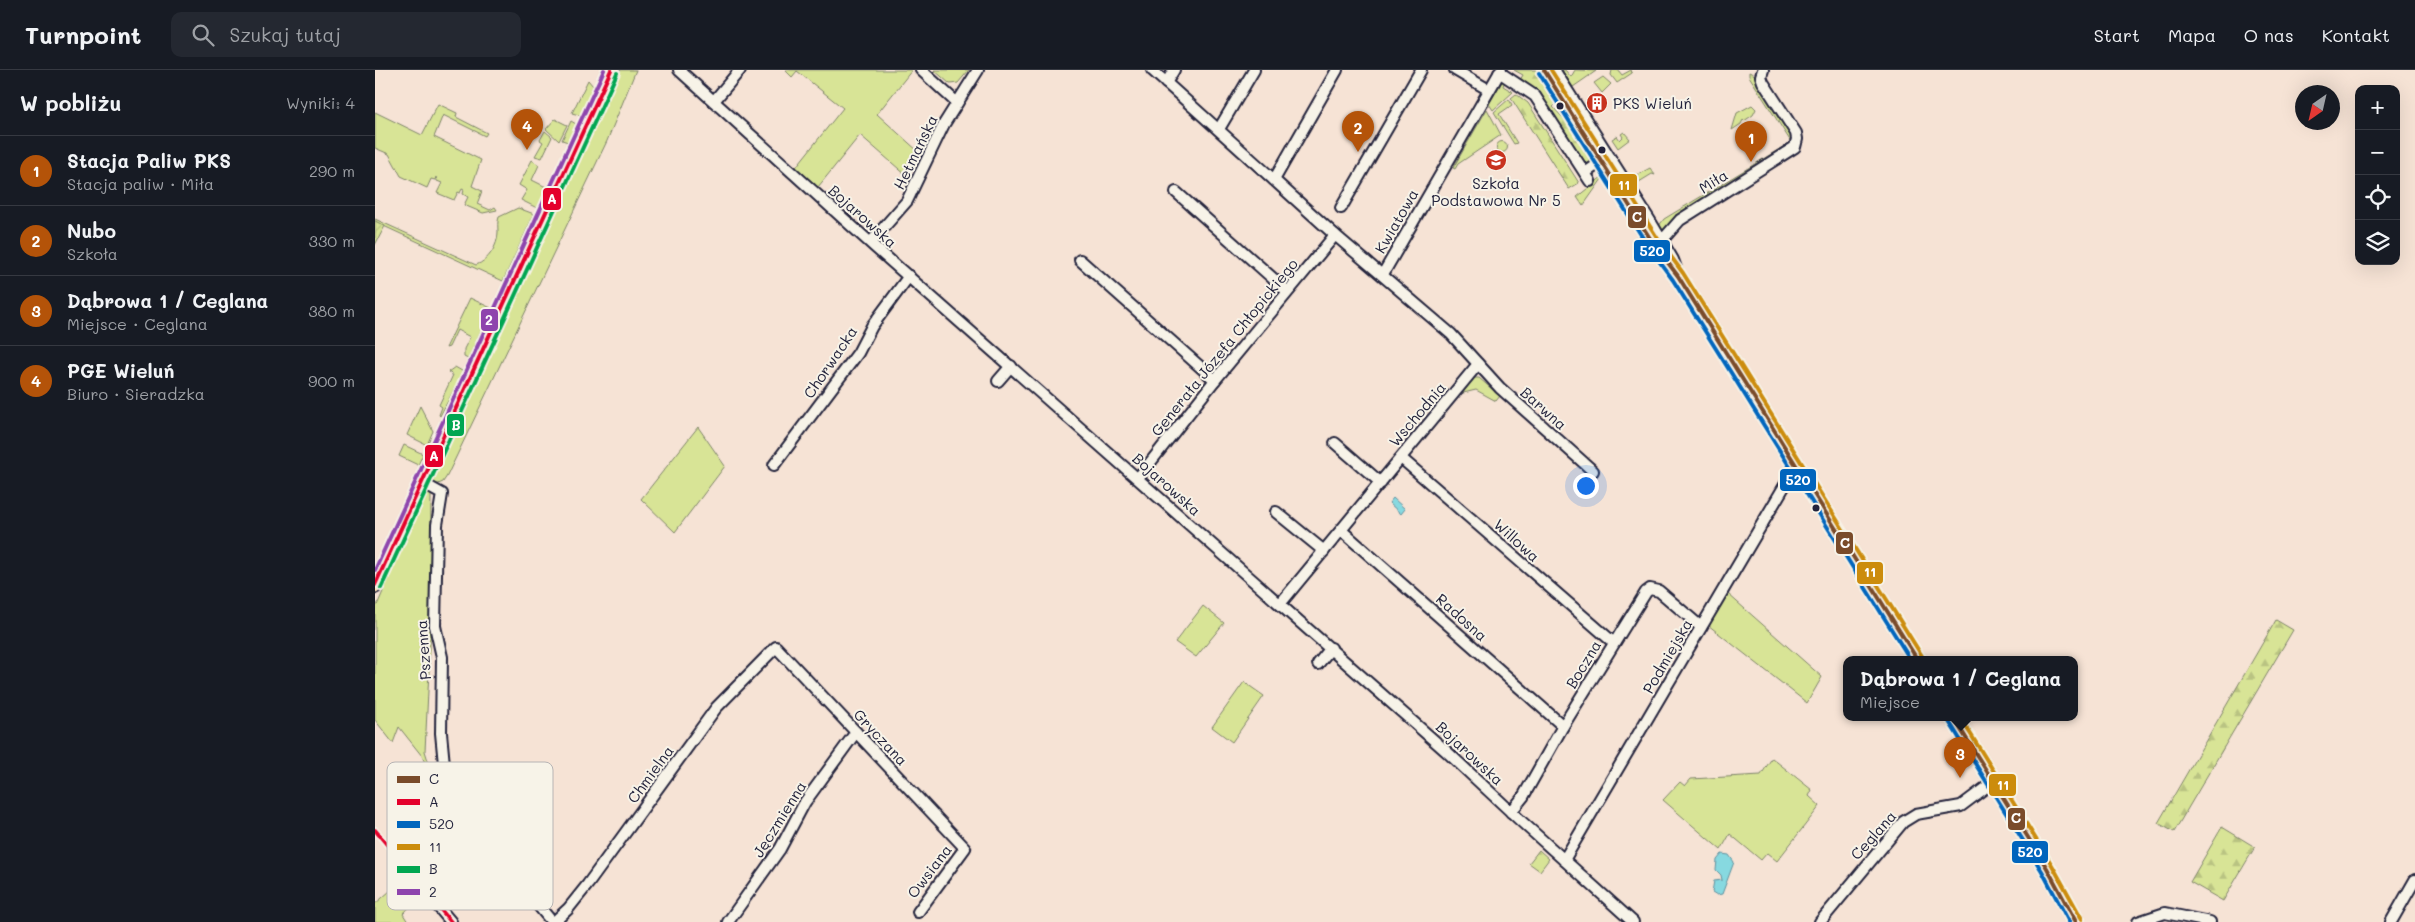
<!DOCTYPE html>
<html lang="pl">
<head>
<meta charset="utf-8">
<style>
  :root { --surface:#171b24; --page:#242831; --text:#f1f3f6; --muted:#9ea1a6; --line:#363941; --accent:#b45309 }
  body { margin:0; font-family:Mali,sans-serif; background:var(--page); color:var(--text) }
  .controls { position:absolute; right:15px; top:15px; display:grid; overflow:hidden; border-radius:10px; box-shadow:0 5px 20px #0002 }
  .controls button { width:45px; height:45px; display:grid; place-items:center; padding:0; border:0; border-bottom:1px solid var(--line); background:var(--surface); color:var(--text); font:25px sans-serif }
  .compass { position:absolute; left:1920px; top:15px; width:45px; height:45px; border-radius:50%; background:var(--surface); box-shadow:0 5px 20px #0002; rotate:214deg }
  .you { position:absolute; left:1210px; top:415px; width:18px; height:18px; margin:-12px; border:4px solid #fff; border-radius:50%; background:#1a73e8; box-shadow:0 0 0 8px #1a73e833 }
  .badge { display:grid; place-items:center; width:32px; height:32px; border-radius:50%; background:var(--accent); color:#fff; font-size:16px; font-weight:700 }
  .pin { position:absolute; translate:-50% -41px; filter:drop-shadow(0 1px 2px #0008) }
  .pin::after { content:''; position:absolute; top:26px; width:18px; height:15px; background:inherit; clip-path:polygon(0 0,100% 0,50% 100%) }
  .popup { position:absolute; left:1468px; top:586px; width:235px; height:65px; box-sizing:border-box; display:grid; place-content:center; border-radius:10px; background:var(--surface); filter:drop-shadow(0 1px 4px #0005); font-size:16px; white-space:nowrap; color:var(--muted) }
  .popup b { font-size:19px; color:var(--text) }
  .popup::after { content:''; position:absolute; left:50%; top:100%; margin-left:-10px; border:10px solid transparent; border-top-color:var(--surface) }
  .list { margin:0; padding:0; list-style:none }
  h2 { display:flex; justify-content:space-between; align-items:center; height:65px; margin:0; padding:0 20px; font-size:21px }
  h2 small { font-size:16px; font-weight:400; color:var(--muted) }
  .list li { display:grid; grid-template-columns:32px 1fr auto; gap:15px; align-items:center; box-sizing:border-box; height:70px; padding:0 20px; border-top:1px solid var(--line) }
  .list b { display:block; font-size:19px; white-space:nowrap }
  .list p { margin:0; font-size:16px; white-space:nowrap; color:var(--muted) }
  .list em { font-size:16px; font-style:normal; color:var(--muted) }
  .icon { flex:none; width:28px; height:28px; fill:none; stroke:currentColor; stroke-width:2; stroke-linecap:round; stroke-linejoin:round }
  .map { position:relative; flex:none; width:2040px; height:852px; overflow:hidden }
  header { display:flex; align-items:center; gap:30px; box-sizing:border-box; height:70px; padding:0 25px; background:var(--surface); border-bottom:1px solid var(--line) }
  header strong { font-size:24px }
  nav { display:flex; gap:28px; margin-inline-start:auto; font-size:18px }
  .search { width:350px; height:45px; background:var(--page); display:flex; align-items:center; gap:12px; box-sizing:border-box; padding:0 18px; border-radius:10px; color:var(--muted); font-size:19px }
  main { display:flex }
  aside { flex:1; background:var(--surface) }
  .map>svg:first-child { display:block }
</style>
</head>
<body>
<header>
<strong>Turnpoint</strong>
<div class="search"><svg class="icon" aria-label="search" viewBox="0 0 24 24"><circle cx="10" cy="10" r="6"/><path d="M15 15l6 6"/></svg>Szukaj tutaj</div>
<nav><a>Start</a><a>Mapa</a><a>O nas</a><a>Kontakt</a></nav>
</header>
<main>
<aside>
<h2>W pobliżu<small>Wyniki: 4</small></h2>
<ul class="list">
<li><span class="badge">1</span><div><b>Stacja Paliw PKS</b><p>Stacja paliw · Miła</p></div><em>290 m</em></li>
<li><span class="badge">2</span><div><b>Nubo</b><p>Szkoła</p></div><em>330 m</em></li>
<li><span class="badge">3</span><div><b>Dąbrowa 1 / Ceglana</b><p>Miejsce · Ceglana</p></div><em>380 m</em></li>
<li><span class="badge">4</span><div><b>PGE Wieluń</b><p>Biuro · Sieradzka</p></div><em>900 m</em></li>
</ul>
</aside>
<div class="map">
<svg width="2040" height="852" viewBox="0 0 2040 852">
  <defs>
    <pattern id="forest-firs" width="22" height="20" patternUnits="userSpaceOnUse" patternTransform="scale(1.25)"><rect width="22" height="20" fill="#d8e496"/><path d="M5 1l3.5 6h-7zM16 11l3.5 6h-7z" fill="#b9c382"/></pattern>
    <pattern id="garden-furrows" width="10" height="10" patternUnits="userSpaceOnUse" patternTransform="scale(1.25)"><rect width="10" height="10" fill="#d8e496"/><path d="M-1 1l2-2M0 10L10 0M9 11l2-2" fill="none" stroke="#b9c382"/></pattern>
  </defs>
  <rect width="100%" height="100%" fill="#f6e3d5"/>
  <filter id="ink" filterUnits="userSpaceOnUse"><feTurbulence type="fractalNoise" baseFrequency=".02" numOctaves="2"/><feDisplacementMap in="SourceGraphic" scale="10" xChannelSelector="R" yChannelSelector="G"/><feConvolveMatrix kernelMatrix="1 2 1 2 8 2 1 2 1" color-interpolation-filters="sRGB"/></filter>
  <g filter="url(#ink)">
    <g fill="#d8e496" stroke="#7d8368">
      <polygon points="245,0 261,0 232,71 72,406 68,412 61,415 56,412"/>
      <polygon points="410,0 537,0 502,44 544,82 532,106 485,65 443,117 421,97 468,38 422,1 417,7"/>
      <polygon points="559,0 594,0 583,13 575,14"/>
      <polygon points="1187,0 1190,0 1196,7 1200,0 1221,1 1198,17"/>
      <polygon points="1237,0 1243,0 1247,5 1256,0 1257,3 1242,13 1236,5"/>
      <polygon points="1374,2 1384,7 1418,63 1419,75 1289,165 1283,157 1289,149 1416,72 1374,6"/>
      <polygon points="1228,7 1236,14 1227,23 1219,13"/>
      <polygon points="213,10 218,16 206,44 204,45 197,43"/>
      <polygon points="1128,10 1130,11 1128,16 1138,22 1118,40 1114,34"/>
      <polygon points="1134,29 1137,35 1124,44 1142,73 1139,74 1119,42"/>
      <polygon points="63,34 82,43 81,47 112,63 110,66 68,45 59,67 106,90 97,116 107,121 102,134 115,140 120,137 122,140 108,143 89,135 93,127 88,124 89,120 87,119 85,123 83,122 79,130 62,123 67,113 62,111 61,107 60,110 56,109 52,118 26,106 14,84 0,78 0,42 47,65"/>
      <polygon points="1377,35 1381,39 1378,45 1369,51 1368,50 1366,54 1357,60 1362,43"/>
      <polygon points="1112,39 1126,65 1083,94 1080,99 1078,98"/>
      <polygon points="180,49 192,55 184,71 171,59"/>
      <polygon points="196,51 201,54 193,72 187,70"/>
      <polygon points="170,61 177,67 167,88 160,86 168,72 165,70"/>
      <polygon points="1249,62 1255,69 1243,78 1237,69 1242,66 1245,70 1248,67 1246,64"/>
      <circle cx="1127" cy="77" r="5.5"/>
      <polygon points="157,90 164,95 157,110 173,118 162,138 146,130 152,120 144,115"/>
      <polygon points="1275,98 1280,105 1277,104 1264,112 1260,104 1262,105"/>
      <polygon points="1228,106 1234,112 1231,114 1227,109 1208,136 1202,127"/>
      <path d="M 143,138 L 159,144 L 128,211 L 0,152 L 0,149 L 101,195 C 113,191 123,176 123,162 C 123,156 122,153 124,147 Z"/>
      <polygon points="95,228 116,238 93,289 89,287 89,279 95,267 82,260 74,277 71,278"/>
      <polygon points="80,297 87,301 86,306 65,346 64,345 67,337 64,335 78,305 73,302"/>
      <polygon points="1098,308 1104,308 1125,326 1121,331 1101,320 1084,324"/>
      <polygon points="45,336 58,361 52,375 32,365"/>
      <polygon points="323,357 350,396 300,462 266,429"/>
      <polygon points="29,375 48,384 43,395 24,386"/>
      <polygon points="51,423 56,424 55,581 50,681 64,726 47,686 24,657 18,673 0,650 0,540"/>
      <polygon points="1353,524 1447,607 1432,633 1333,555"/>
      <polygon points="828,536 849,553 821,587 800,572"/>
      <polygon points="869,612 889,626 857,672 837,657"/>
      <polygon points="1397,688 1437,720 1434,726 1445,736 1402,791 1392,783 1386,790 1355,764 1346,780 1288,730 1305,712 1310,716 1316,709 1386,705"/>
      <polygon points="30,808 43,824 42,829 28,844 33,852 0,852 0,834"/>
    </g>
    <g fill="url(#forest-firs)" stroke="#7d8368">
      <polygon points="1139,0 1162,0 1180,35 1178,37 1206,68 1219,90 1213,96 1210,95 1166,26 1159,19 1145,10 1148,5"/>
      <polygon points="1141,24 1153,33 1204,113 1194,119 1136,28"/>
      <polygon points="1901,550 1918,560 1799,762 1783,753"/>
      <polygon points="1847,757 1880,777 1848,831 1815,812"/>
      <polygon points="1164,780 1174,789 1165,801 1154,793"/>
    </g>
    <polygon fill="url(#garden-furrows)" stroke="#7d8368" points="0,151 10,156 0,175"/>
    <g fill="#87d9e0" stroke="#5f909e">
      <polygon points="1018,428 1030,439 1026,444 1014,433"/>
      <polygon points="1347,784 1354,785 1359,792 1347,824 1342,825 1337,822 1339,811 1347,810 1346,805 1341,800 1342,790"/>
    </g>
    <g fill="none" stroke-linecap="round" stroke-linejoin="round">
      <g stroke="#22223b" stroke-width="14">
        <g id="minor">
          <polyline points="304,0 501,178 1071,681 1147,752 1258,852"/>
          <polyline points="546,0 582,33"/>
          <polyline points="777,0 960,165 1076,264 1125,318 1218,401"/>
          <polyline points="1080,0 1114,20"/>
          <polyline points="1124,2 1160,26 1215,111"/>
          <polyline points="791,13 799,0"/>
          <polyline points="339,31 365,0"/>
          <polyline points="844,59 879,0"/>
          <polyline points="1210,103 1226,92"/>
          <polyline points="899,110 962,0"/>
          <polyline points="801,122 912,221"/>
          <polyline points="966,138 1046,0"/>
          <polyline points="496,172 532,131 569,54 603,0"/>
          <polyline points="1278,173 1291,166 1305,150 1420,77 1422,69 1421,63 1388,12 1386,6 1388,0"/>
          <polyline points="705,190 840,310"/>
          <polyline points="1008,204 1126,0"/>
          <polyline points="623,311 636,296"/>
          <polyline points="960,373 1006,413"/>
          <polyline points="1026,388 1239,573"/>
          <polyline points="399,395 483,283 497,256 534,206"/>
          <polyline points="763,408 840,310 960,165"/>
          <polyline points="47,413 67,424 62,455 60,556 67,587 66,663 72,725 177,852"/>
          <polyline points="901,442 949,481"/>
          <polyline points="967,461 1188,656"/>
          <polyline points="905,534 1103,294"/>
          <polyline points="943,594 956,578"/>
          <polyline points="1136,742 1148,727 1188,656 1271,522 1275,519 1284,521 1326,557"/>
          <polyline points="1189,790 1413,410 1425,400"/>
          <polyline points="32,799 91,749"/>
          <polyline points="36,804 76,852"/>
          <polyline points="179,852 193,839 213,814 341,638 401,577 590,778 543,842"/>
          <polyline points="353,852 405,779 430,732 481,662"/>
          <polyline points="1445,852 1528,752 1541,744 1586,736 1618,712"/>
          <polyline points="1763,852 1790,843 1835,852"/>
          <polyline points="2016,852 2040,810"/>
        </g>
      </g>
      <g stroke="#22223b" stroke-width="16">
        <g id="tertiary">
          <polyline points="1178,0 1274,151 1297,190 1303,206 1542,589"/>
          <polyline points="1578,647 1672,798 1701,852"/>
        </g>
      </g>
      <g stroke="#22223b" stroke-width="19">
        <polyline id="primary" points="0,515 236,0"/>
      </g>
      <use href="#minor" stroke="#f7f3e8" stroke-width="10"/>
      <use href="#tertiary" stroke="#f7f3e8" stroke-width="12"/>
      <use href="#primary" stroke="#fddcac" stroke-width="15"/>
      <g stroke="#f7f3e8" stroke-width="8">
        <g id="bus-1">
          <polyline points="1169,0 1278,173 1303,206 1542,589"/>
          <polyline points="1578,647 1672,798 1701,852"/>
        </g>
      </g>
      <g stroke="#f7f3e8" stroke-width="8">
        <g id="bus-2">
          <polyline points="0,515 236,0"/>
          <polyline points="0,760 76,852"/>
        </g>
      </g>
      <g stroke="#f7f3e8" stroke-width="8">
        <g id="bus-3">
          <polyline points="1164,3 1273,176 1298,210 1535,589"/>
          <polyline points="1573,650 1667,801 1694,852"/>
        </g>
      </g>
      <g stroke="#f7f3e8" stroke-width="8">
        <g id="bus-4">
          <polyline points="1176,0 1283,169 1308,203 1547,586"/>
          <polyline points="1585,647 1677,795 1707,849"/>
        </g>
      </g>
      <g stroke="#f7f3e8" stroke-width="8">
        <polyline id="bus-5" points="6,518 242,3"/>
      </g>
      <g stroke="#f7f3e8" stroke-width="8">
        <polyline id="bus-6" points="0,500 229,0"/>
      </g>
      <use href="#bus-1" stroke="#7a4b2a" stroke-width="4"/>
      <use href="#bus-2" stroke="#e4002b" stroke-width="4"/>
      <use href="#bus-3" stroke="#0065bd" stroke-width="4"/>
      <use href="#bus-4" stroke="#cc8c0c" stroke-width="4"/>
      <use href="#bus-5" stroke="#00a651" stroke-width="4"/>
      <use href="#bus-6" stroke="#8e44ad" stroke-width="4"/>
    </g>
  </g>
  <defs>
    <g id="building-disc" transform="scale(1.125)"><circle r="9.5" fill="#c8321e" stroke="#f7f3e8"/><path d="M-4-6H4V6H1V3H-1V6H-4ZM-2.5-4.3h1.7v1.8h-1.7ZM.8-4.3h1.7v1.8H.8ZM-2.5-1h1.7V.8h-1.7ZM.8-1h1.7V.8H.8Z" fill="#fff"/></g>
    <g id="school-disc" transform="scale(1.125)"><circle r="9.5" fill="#c8321e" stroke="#f7f3e8"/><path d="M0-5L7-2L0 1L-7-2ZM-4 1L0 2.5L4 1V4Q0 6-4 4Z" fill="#fff"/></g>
  </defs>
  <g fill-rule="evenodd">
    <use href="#building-disc" x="1222" y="33"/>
    <use href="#school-disc" x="1121" y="90"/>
  </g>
  <g fill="#22223b" stroke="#f7f3e8" stroke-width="2">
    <circle cx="1185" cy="36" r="4.5"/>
    <circle cx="1227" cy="80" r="4.5"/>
    <circle cx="1441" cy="438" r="4.5"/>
  </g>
  <g text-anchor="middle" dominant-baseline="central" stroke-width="4" stroke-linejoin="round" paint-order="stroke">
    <g font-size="15" fill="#22223b" stroke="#f7f3e8" text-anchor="start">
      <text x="1238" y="33">PKS Wieluń</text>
      <text x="1121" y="113" text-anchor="middle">Szkoła<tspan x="1121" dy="17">Podstawowa Nr 5</tspan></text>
    </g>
    <g font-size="15" fill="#22223b" stroke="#f7f3e8">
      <text transform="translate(540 82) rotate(-64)">Hetmańska</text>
      <text transform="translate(1338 111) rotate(-32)">Miła</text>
      <text transform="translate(488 146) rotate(42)">Bojarowska</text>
      <text transform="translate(1021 151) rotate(-60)">Kwiatowa</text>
      <text transform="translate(849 277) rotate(-51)">Generała Józefa Chłopickiego</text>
      <text transform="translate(455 292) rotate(-56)">Chorwacka</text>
      <text transform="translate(1169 338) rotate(42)">Barwna</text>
      <text transform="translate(1042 344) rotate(-50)">Wschodnia</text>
      <text transform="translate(792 414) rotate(42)">Bojarowska</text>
      <text transform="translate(1142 470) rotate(42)">Willowa</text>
      <text transform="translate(1087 547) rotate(42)">Radosna</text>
      <text transform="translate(48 580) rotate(-94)">Pszenna</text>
      <text transform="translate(1292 586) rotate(-60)">Podmiejska</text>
      <text transform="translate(1208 594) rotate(-59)">Boczna</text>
      <text transform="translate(506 667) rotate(47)">Gryczana</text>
      <text transform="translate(1095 683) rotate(43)">Bojarowska</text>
      <text transform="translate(275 704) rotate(-54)">Chmielna</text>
      <text transform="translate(404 749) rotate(-58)">Jęczmienna</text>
      <text transform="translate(1498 765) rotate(-48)">Ceglana</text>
      <text transform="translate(554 801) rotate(-53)">Owsiana</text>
    </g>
  </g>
  <rect x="12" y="692" width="166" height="148" rx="8" fill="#f7f3e8" stroke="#b7b4b4" stroke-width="1"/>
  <rect x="22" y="706" width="23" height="7" fill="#7a4b2a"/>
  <rect x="22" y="729" width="23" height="6" fill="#e4002b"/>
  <rect x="22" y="751" width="23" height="7" fill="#0065bd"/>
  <rect x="22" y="774" width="23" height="6" fill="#cc8c0c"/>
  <rect x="22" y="796" width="23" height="7" fill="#00a651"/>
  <rect x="22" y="819" width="23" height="6" fill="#8e44ad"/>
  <g font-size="14" fill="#22223b">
    <text x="54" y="714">C</text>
    <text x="54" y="737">A</text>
    <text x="54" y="759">520</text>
    <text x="54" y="782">11</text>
    <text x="54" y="804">B</text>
    <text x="54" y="827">2</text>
  </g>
  <g stroke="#f7f3e8" stroke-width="2">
    <rect x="1234" y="103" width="29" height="24" rx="5" fill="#cc8c0c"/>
    <rect x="167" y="117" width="20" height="24" rx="5" fill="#e4002b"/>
    <rect x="1252" y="135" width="20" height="24" rx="5" fill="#7a4b2a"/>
    <rect x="1258" y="169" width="38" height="24" rx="5" fill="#0065bd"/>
    <rect x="105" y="238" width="19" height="24" rx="5" fill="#8e44ad"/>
    <rect x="71" y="343" width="19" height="24" rx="5" fill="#00a651"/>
    <rect x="49" y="374" width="20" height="24" rx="5" fill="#e4002b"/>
    <rect x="1404" y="398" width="38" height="24" rx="5" fill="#0065bd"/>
    <rect x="1460" y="461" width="19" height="24" rx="5" fill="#7a4b2a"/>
    <rect x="1481" y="491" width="28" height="24" rx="5" fill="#cc8c0c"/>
    <rect x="1613" y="703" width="29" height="24" rx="5" fill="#cc8c0c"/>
    <rect x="1632" y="737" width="19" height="24" rx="5" fill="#7a4b2a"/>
    <rect x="1636" y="770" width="38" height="24" rx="5" fill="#0065bd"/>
  </g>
  <g font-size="14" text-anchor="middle" font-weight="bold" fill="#fff">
    <text x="1249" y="120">11</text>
    <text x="177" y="134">A</text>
    <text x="1262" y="152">C</text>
    <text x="1277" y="186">520</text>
    <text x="114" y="255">2</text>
    <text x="81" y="360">B</text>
    <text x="59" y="391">A</text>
    <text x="1423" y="415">520</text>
    <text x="1470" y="478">C</text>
    <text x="1495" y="507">11</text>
    <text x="1628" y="720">11</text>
    <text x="1641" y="753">C</text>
    <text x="1655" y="787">520</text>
  </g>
</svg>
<div class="controls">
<button>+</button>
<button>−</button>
<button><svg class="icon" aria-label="locate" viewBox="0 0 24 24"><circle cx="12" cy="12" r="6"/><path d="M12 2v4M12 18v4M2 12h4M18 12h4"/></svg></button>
<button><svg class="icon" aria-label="layers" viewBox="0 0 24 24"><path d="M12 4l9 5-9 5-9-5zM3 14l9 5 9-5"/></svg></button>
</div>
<svg class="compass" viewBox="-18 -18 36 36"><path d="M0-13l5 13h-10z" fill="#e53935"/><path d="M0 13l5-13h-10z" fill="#9ea1a6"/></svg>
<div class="you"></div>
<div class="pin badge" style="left:1376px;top:92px">1</div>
<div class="pin badge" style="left:983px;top:82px">2</div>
<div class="pin badge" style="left:1585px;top:708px">3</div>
<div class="popup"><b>Dąbrowa 1 / Ceglana</b>Miejsce</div>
<div class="pin badge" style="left:152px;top:80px">4</div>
</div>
</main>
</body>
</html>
